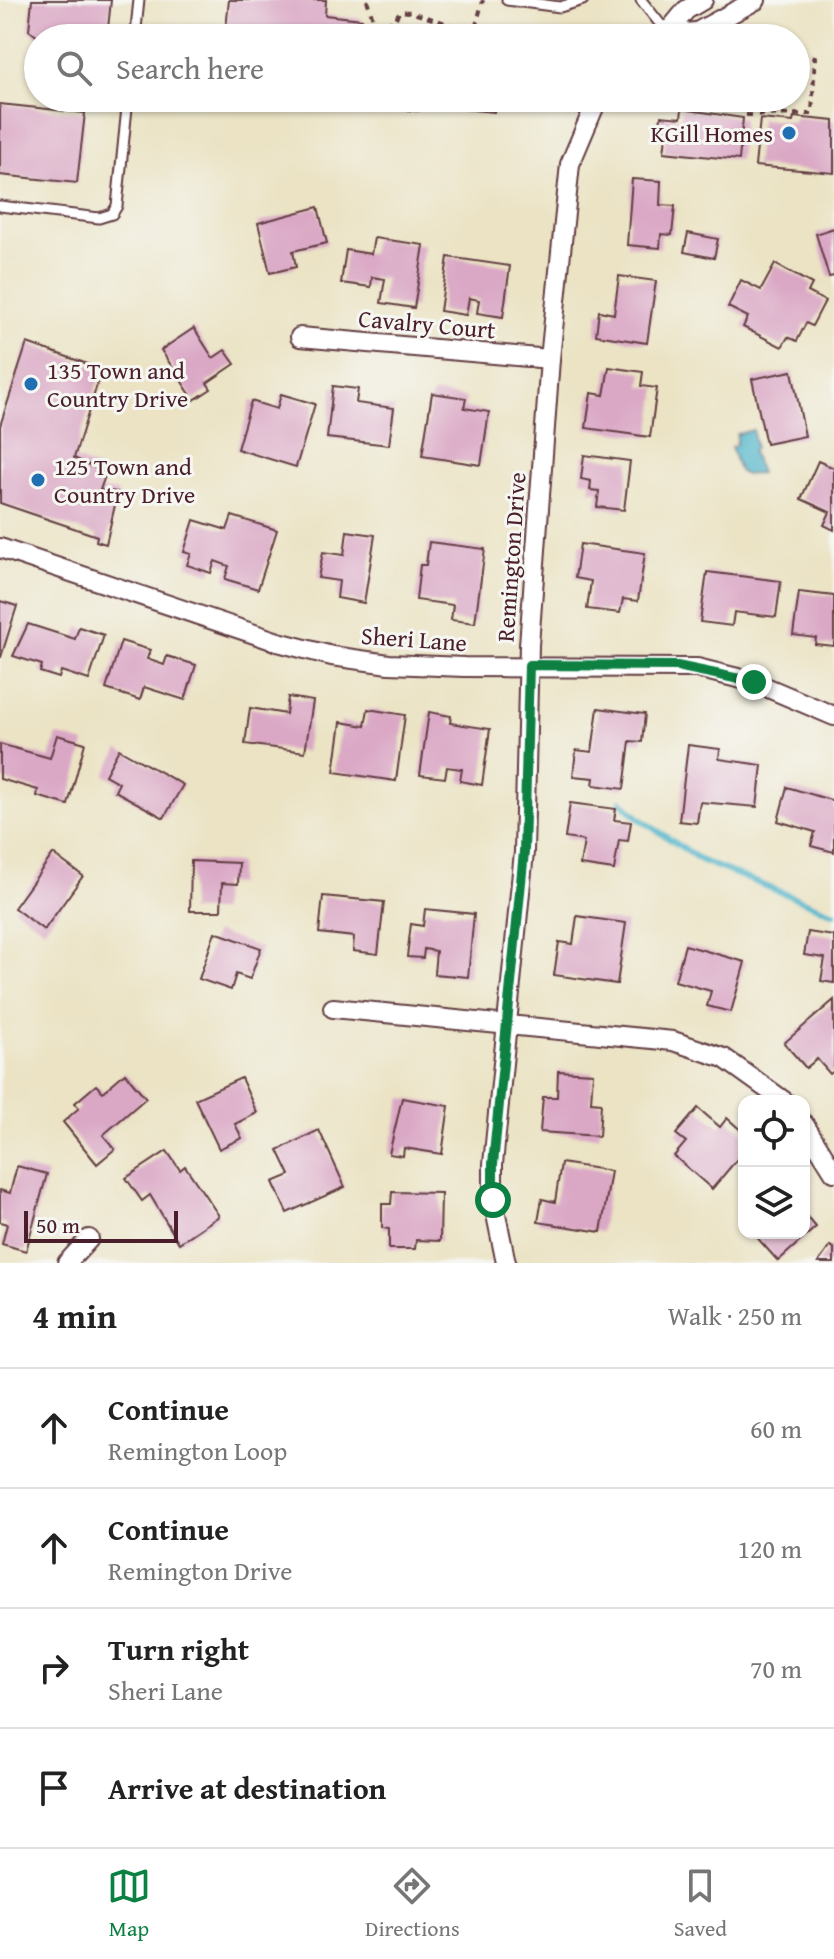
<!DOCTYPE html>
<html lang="en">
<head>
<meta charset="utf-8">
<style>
  :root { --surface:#fff; --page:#f6f6f6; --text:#222; --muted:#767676; --line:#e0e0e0; --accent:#0b8043 }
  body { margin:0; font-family:"Gentium Book Plus",serif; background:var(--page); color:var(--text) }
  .controls { position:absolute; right:24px; bottom:24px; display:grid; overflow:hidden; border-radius:16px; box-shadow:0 2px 6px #0004 }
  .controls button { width:72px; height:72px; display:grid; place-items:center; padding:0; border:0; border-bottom:2px solid var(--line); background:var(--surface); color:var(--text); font:40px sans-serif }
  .scale { position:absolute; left:24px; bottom:20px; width:154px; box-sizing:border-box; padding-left:8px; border:4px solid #4a1f2b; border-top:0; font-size:22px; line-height:28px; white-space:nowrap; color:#4a1f2b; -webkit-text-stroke:6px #f6f6f2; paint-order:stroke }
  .stop { position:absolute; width:24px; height:24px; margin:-18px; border:6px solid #0b8043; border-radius:50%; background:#fff }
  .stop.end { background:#0b8043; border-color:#fff; box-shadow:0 2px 8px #0008 }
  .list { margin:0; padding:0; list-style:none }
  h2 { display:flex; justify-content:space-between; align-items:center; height:104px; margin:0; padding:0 32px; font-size:34px }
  h2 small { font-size:26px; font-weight:400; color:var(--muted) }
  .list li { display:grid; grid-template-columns:52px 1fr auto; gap:24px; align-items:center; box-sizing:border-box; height:120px; padding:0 32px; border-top:2px solid var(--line) }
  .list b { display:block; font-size:30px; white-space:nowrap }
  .list p { margin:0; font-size:26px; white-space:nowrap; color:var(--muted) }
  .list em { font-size:26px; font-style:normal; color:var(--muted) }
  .icon { flex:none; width:44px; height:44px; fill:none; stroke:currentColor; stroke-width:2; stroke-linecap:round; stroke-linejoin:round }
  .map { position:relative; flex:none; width:834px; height:1263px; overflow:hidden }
  .search { position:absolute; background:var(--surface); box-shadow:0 2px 6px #0004; left:24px; right:24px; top:24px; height:88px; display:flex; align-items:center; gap:20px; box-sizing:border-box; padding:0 28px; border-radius:44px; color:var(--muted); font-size:30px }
  .sheet { height:584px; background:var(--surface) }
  nav { display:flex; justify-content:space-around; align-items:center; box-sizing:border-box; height:112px; border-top:2px solid var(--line); background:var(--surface); font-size:22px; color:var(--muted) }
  nav a { display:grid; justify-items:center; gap:4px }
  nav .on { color:var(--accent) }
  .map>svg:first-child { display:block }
</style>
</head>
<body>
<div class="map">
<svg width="834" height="1263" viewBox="0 0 834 1263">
  <rect width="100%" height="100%" fill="#f6f6f2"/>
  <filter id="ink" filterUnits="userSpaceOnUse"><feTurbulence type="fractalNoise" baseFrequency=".0125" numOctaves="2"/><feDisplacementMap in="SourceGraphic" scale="16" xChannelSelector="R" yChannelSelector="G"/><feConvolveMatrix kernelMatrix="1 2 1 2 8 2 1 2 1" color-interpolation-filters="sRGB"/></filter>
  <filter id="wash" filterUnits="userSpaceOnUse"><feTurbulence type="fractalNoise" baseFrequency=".006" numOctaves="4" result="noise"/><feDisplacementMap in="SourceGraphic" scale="32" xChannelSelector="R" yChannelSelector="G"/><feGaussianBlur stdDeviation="1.8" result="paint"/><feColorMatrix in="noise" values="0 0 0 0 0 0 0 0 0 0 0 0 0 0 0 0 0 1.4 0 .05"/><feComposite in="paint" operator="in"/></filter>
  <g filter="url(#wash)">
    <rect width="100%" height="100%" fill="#ebe3c4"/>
    <polygon fill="#4ab2c8" stroke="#4a687a" stroke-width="2" points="753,430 755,447 752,452 760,473 745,475 739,471 731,447 736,445 737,434"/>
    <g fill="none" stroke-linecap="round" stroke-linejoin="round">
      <polyline stroke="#4ab2c8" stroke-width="6" points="621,801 640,819 702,861 834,913"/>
    </g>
    <g id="blocks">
      <g fill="#daa7c5">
        <polygon points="32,0 111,0 107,38 39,38 29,30"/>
        <polygon points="229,0 326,0 325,15 362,19 362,28 427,33 427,38 225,38"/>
        <polygon points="379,98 496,98 494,112 419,105 418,111 378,107"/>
        <polygon points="0,104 85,113 77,183 0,175"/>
        <polygon points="682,109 743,118 739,160 664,152 666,137 659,136 661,116 681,118"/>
        <polygon points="794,117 834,121 834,173 755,166 760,119 793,122"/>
        <polygon points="632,179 661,181 660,205 675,206 672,235 661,234 660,248 627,245"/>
        <polygon points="318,207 327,243 293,251 296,267 270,273 258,223"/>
        <polygon points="834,228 834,276 829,277 816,234"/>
        <polygon points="688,233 718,239 714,258 684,252"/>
        <polygon points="374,238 424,245 414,308 381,303 385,279 372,277 371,287 341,283 346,250 371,254"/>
        <polygon points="448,257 510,266 503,317 477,313 479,300 469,298 466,315 440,311"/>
        <polygon points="775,264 812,284 808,292 825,301 812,326 806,323 797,341 788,337 782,347 743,327 748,317 728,307 741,280 761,290"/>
        <polygon points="619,276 656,281 647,343 596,335 599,311 614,314"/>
        <polygon points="194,328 213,358 225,350 235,364 207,383 211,389 194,400 161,350"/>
        <polygon points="27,343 102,369 74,458 100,470 105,476 100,490 118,492 106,544 96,541 97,536 0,503 0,426"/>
        <polygon points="609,367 643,372 641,386 657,388 650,437 586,428 591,393 604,395"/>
        <polygon points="792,371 805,436 766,444 752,379"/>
        <polygon points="333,386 358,389 356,403 394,408 389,445 327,438"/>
        <polygon points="432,393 466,398 464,408 489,412 481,465 422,456"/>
        <polygon points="281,394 315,404 296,467 237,449 251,401 277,409"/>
        <polygon points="584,455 630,461 624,510 597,507 599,491 590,490 591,481 581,479"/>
        <polygon points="818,461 834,468 834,530 824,525 830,512 801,499"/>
        <polygon points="232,516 277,530 258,589 225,579 229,566 215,561 211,573 187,565 191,554 184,552 194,520 227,530"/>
        <polygon points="347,531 375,535 364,603 337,598 339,581 318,578 323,552 344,555"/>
        <polygon points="429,542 485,549 475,623 451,620 453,605 416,600 420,565 426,565"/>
        <polygon points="580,544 645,553 638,601 623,599 620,613 587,609 591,581 575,578"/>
        <polygon points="707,572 781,581 776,617 734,612 732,626 700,622"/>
        <polygon points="799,592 834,596 834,646 815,644 816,638 793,635"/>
        <polygon points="0,601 17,606 1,657 0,657"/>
        <polygon points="28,624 75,639 79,627 104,635 89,680 61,671 59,678 40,672 42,665 13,656"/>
        <polygon points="121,641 150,650 147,659 164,665 167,656 196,665 185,700 144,687 140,700 106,689"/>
        <polygon points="288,697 313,701 305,752 245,744 250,708 286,714"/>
        <polygon points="598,708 645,714 642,742 630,741 624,789 593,785 594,778 573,776 576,750 592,752"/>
        <polygon points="368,709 405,715 396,781 334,772 341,722 365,726"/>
        <polygon points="429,712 451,716 450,723 490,729 482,785 460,781 462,769 447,767 445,778 420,775"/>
        <polygon points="57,735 85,743 68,805 37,796 38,790 0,779 0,744 50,758"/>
        <polygon points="688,745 720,749 719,759 762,765 757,807 700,802 697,823 679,821"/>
        <polygon points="119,749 183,785 164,818 115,791 119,783 105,775"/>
        <polygon points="787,787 834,801 834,852 811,846 815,832 778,821"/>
        <polygon points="570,803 616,809 614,820 631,822 628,841 619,840 614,870 580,865 584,841 565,838"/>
        <polygon points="53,854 83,876 44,930 14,908"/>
        <polygon points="191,861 239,863 238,884 222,883 221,911 190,911"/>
        <polygon points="323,896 384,902 378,954 353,951 354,937 319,933"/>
        <polygon points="425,909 474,914 468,977 434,974 436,951 424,949 423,958 407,957 411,924 423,926"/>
        <polygon points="577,916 626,923 617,984 554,975 559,942 573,944"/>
        <polygon points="215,932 261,948 250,979 236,974 231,990 199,979"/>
        <polygon points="808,932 834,936 834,983 821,981 825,958 804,955"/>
        <polygon points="685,945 745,962 731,1012 707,1006 711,991 675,981"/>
        <polygon points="834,1000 834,1071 830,1074 817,1059 806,1068 784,1043"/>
        <polygon points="558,1071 593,1073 591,1102 601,1103 599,1136 540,1132 543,1097 557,1097"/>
        <polygon points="125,1073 146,1098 103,1135 115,1149 97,1164 63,1122 79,1108 75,1103 96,1085 103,1092"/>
        <polygon points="241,1078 257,1113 235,1124 242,1138 219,1149 195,1099"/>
        <polygon points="402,1098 449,1106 442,1154 404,1148 403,1156 389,1154"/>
        <polygon points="698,1108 720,1127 727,1118 744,1133 744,1151 712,1189 674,1156 686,1142 676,1134"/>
        <polygon points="319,1130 345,1187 287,1213 273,1182 290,1175 278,1150"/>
        <polygon points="167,1151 180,1170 185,1166 219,1216 179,1243 150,1195 142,1201 126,1178"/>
        <polygon points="561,1163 611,1171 601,1232 538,1222 542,1199 555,1202"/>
        <polygon points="17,1166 47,1174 26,1251 2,1244 7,1224 0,1222 0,1190 10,1193"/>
        <polygon points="392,1192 441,1193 440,1241 416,1240 415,1249 389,1249 389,1229 382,1228 382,1204 391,1204"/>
        <polygon points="804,1213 816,1227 778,1261 753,1233 804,1233"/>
        <polygon points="830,1246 834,1248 834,1263 818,1263"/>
      </g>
    </g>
  </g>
  <g filter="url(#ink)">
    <use href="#blocks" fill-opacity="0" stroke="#623c42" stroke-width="2"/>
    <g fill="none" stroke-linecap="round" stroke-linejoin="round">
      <g stroke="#623c42" stroke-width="13">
        <g id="service">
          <polyline points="507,0 560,7 583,0"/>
          <polyline points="641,0 669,35"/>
          <polyline points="135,38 139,0"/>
          <polyline points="0,206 99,218 112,214 117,206 128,98"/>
        </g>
      </g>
      <g stroke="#623c42" stroke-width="22">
        <g id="minor">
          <polyline points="669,34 697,32 756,0"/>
          <polyline points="663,38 686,10 703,0"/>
          <polyline points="300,337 550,359"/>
          <polyline points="0,548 278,642 332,656 389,664 464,667 697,668 754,682 834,716"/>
          <polyline points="333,1008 673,1041 724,1058 784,1101"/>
          <polyline points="804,1124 834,1172"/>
          <polyline points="67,1263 89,1239"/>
          <polyline points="506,1263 493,1200 493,1164 524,852 529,645 550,359 570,164 598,98"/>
        </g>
      </g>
      <g stroke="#623c42" stroke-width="4" stroke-dasharray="6 6" stroke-linecap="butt">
        <polyline points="367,0 374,22 379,25 394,21 400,11 410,12 475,32"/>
        <polyline points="479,38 475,29 483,0"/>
        <polyline points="489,38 510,38"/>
        <polyline points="684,98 713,107"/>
        <polyline points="775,114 777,98"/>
        <polyline points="746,115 812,114 815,57 796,54"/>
      </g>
      <use href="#service" stroke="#fff" stroke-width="9"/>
      <use href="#minor" stroke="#fff" stroke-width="18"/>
    </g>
  </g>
  <g fill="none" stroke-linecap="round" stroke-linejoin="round" filter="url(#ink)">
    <polyline stroke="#0b8043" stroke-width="10" points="493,1200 493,1164 524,852 529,665 677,666 754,682"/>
  </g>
  <g fill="#1f6fb2" stroke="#f6f6f2" stroke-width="3">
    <circle cx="789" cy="133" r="8"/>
    <circle cx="31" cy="384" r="8"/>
    <circle cx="38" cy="480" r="8"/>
  </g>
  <g text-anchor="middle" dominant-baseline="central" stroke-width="6" stroke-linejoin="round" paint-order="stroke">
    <g font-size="24" fill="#4a1f2b" stroke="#f6f6f2" text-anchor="start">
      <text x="773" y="133" text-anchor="end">KGill Homes</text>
      <text x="47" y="370">135 Town and<tspan x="47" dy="28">Country Drive</tspan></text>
      <text x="54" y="466">125 Town and<tspan x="54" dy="28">Country Drive</tspan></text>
    </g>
    <g font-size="24" fill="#4a1f2b" stroke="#f6f6f2">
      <text transform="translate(427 324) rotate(5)">Cavalry Court</text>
      <text transform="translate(511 557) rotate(-86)">Remington Drive</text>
      <text transform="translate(414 639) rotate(4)">Sheri Lane</text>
    </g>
  </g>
</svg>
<div class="controls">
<button><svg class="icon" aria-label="locate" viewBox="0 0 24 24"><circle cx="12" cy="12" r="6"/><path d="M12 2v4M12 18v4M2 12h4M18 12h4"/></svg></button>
<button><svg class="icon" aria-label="layers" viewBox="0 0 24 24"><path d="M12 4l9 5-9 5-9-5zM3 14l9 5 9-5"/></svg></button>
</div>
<div class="scale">50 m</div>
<div class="stop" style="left:493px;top:1200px"></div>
<div class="stop end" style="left:754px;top:682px"></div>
<div class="search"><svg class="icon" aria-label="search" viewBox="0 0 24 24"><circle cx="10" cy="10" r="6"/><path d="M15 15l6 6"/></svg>Search here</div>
</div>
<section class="sheet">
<h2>4 min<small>Walk · 250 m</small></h2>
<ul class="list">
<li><svg class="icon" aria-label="ahead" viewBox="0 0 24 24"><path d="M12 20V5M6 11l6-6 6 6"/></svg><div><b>Continue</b><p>Remington Loop</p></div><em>60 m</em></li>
<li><svg class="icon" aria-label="ahead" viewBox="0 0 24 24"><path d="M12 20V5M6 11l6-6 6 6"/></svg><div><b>Continue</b><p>Remington Drive</p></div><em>120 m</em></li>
<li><svg class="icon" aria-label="right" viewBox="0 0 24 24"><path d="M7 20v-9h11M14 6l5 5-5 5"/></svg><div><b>Turn right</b><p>Sheri Lane</p></div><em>70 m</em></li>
<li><svg class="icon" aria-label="arrive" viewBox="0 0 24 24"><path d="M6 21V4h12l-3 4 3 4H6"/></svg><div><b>Arrive at destination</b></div></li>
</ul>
</section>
<nav>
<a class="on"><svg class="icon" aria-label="map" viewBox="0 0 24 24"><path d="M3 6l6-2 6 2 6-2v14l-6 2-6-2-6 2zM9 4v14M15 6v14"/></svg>Map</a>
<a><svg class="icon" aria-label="directions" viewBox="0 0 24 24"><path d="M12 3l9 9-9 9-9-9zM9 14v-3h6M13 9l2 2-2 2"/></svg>Directions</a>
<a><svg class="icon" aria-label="saved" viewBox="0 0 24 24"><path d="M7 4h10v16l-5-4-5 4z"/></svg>Saved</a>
</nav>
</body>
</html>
